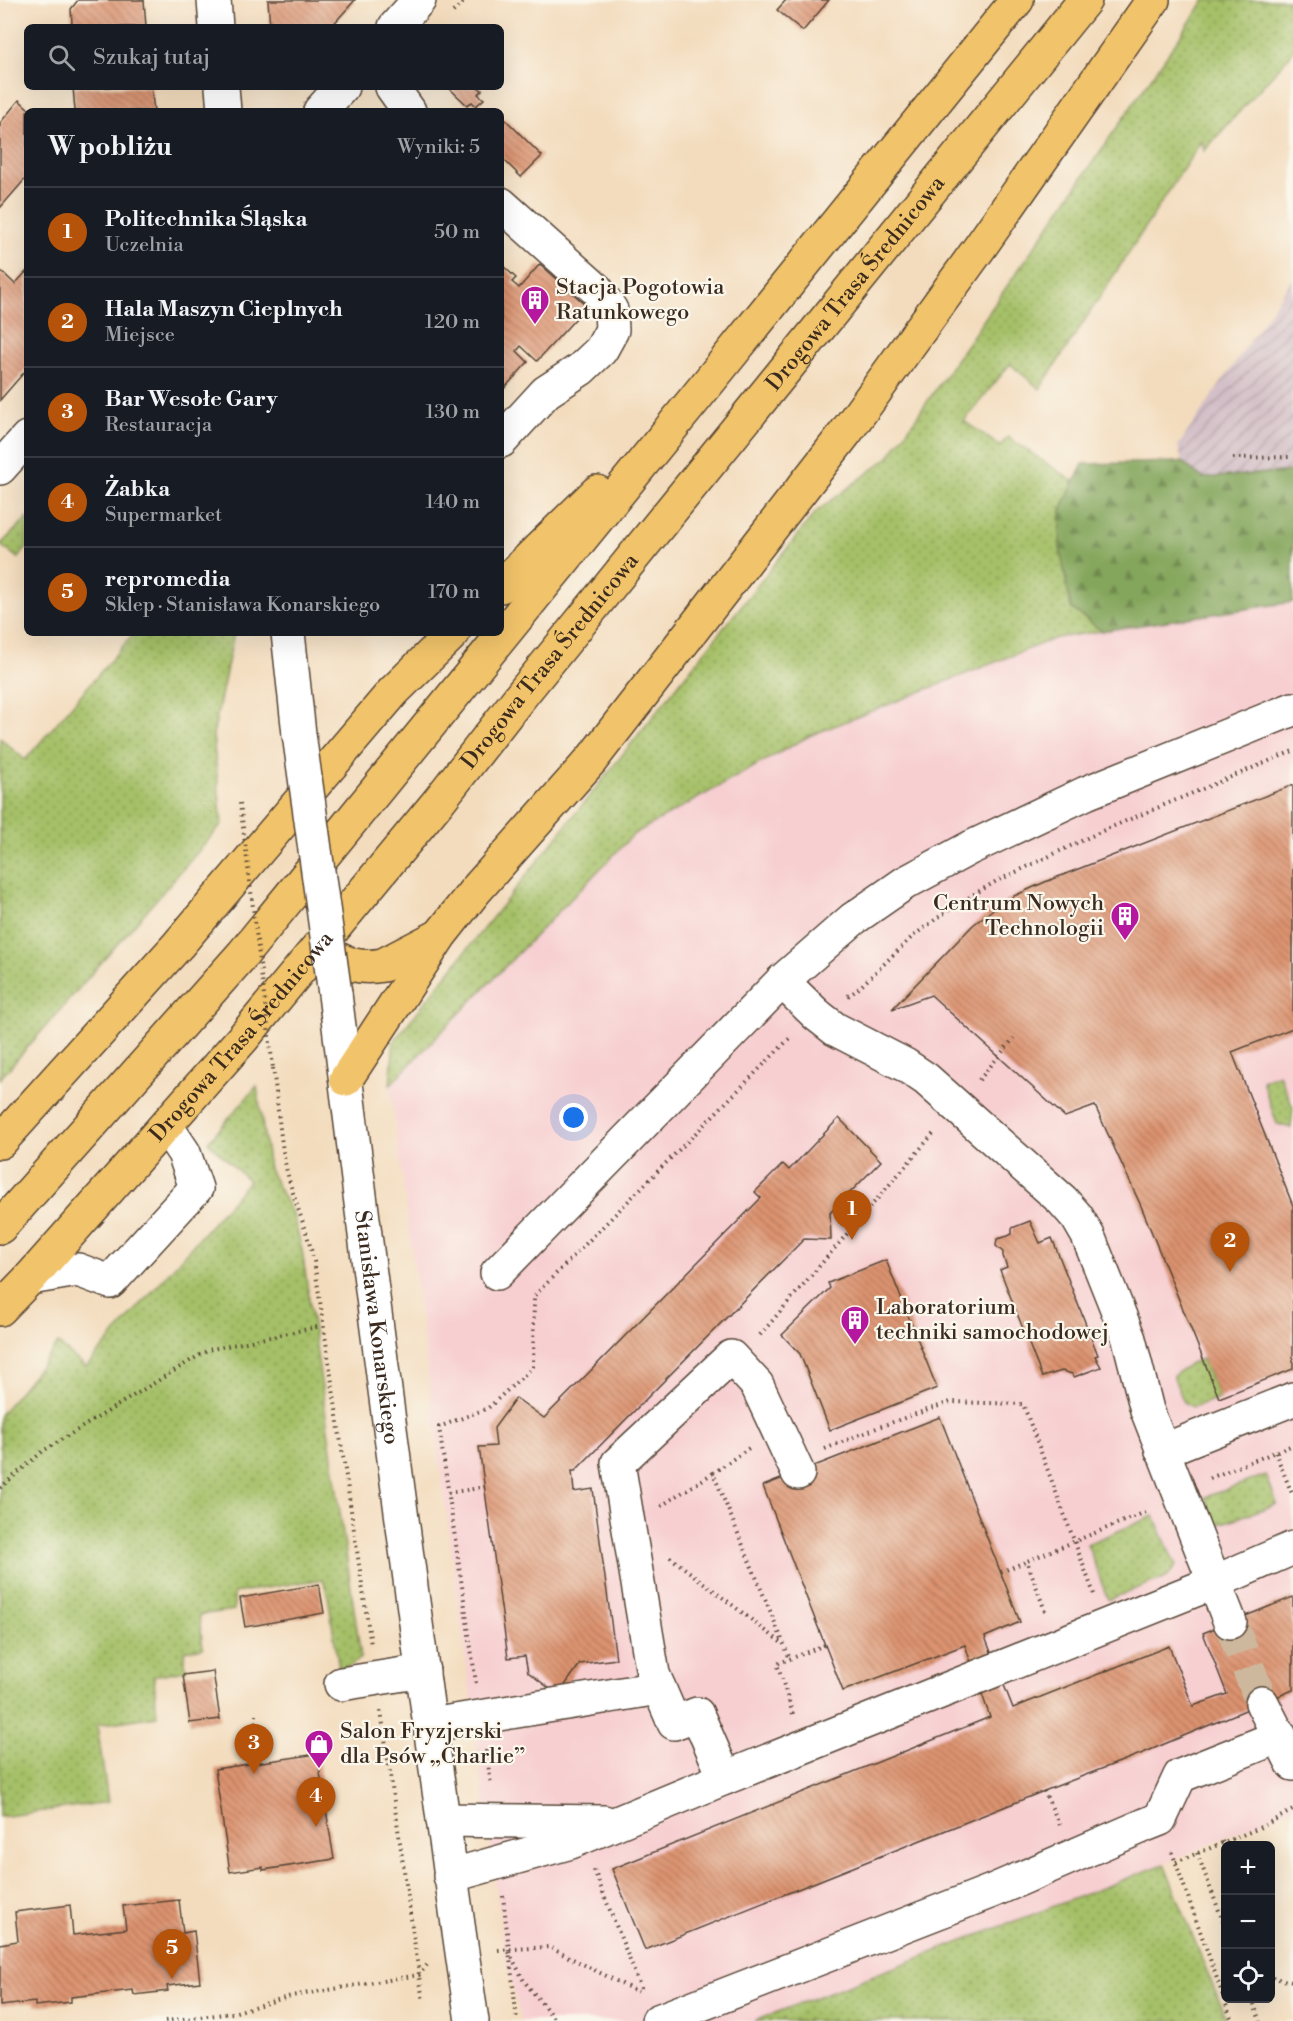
<!DOCTYPE html>
<html lang="pl">
<head>
<meta charset="utf-8">
<style>
  :root { --surface:#171b24; --page:#242831; --text:#f1f3f6; --muted:#9ea1a6; --line:#363941; --accent:#b45309 }
  body { margin:0; font-family:"Libre Bodoni",serif; background:var(--page); color:var(--text) }
  .controls { position:absolute; right:18px; bottom:18px; display:grid; overflow:hidden; border-radius:9px; box-shadow:0 6px 24px #0002 }
  .controls button { width:54px; height:54px; display:grid; place-items:center; padding:0; border:0; border-bottom:2px solid var(--line); background:var(--surface); color:var(--text); font:30px sans-serif }
  .you { position:absolute; left:574px; top:1118px; width:21px; height:21px; margin:-15px; border:4px solid #fff; border-radius:50%; background:#1a73e8; box-shadow:0 0 0 9px #1a73e833 }
  .badge { display:grid; place-items:center; width:39px; height:39px; border-radius:50%; background:var(--accent); color:#fff; font-size:20px; font-weight:700 }
  .pin { position:absolute; translate:-50% -50px; filter:drop-shadow(0 2px 3px #0008) }
  .pin::after { content:''; position:absolute; top:32px; width:21px; height:18px; background:inherit; clip-path:polygon(0 0,100% 0,50% 100%) }
  .list { margin:0; padding:0; list-style:none }
  h2 { display:flex; justify-content:space-between; align-items:center; height:78px; margin:0; padding:0 24px; font-size:26px }
  h2 small { font-size:20px; font-weight:400; color:var(--muted) }
  .list li { display:grid; grid-template-columns:39px 1fr auto; gap:18px; align-items:center; box-sizing:border-box; height:90px; padding:0 24px; border-top:2px solid var(--line) }
  .list b { display:block; font-size:22px; white-space:nowrap }
  .list p { margin:0; font-size:20px; white-space:nowrap; color:var(--muted) }
  .list em { font-size:20px; font-style:normal; color:var(--muted) }
  .icon { flex:none; width:33px; height:33px; fill:none; stroke:currentColor; stroke-width:2; stroke-linecap:round; stroke-linejoin:round }
  .map { position:relative; flex:none; width:1293px; height:2021px; overflow:hidden }
  .search { position:absolute; background:var(--surface); box-shadow:0 6px 24px #0002; left:24px; top:24px; width:480px; height:66px; display:flex; align-items:center; gap:15px; box-sizing:border-box; padding:0 21px; border-radius:9px; color:var(--muted); font-size:22px }
  .panel { position:absolute; background:var(--surface); box-shadow:0 6px 24px #0002; left:24px; top:108px; width:480px; height:528px; border-radius:9px }
  .map>svg:first-child { display:block }
</style>
</head>
<body>
<div class="map">
<svg width="1293" height="2021" viewBox="0 0 1293 2021">
  <defs>
    <pattern id="industrial-furrows" width="10" height="10" patternUnits="userSpaceOnUse" patternTransform="scale(1.5)"><rect width="10" height="10" fill="#d2bdc6"/><path d="M-1 1l2-2M0 10L10 0M9 11l2-2" fill="none" stroke="#ac9aa0"/></pattern>
    <pattern id="grass-dots" width="8" height="8" patternUnits="userSpaceOnUse" patternTransform="scale(1.5)"><rect width="8" height="8" fill="#a5c067"/><path d="M2 2h.1M6 6h.1" fill="none" stroke="#889c54" stroke-width="1.8" stroke-linecap="round"/></pattern>
    <pattern id="forest-firs" width="22" height="20" patternUnits="userSpaceOnUse" patternTransform="scale(1.5)"><rect width="22" height="20" fill="#84a65c"/><path d="M5 1l3.5 6h-7zM16 11l3.5 6h-7z" fill="#6d874b"/></pattern>
    <pattern id="building-back-hatch" width="6" height="6" patternUnits="userSpaceOnUse" patternTransform="scale(1.5)"><rect width="6" height="6" fill="#dc9370"/><path d="M-1 5l2 2M0 0l6 6M5-1l2 2" fill="none" stroke="#b4785b"/></pattern>
  </defs>
  <rect width="100%" height="100%" fill="#fbf7ec"/>
  <filter id="ink" filterUnits="userSpaceOnUse"><feTurbulence type="fractalNoise" baseFrequency=".0167" numOctaves="2"/><feDisplacementMap in="SourceGraphic" scale="12" xChannelSelector="R" yChannelSelector="G"/><feConvolveMatrix kernelMatrix="1 2 1 2 8 2 1 2 1" color-interpolation-filters="sRGB"/></filter>
  <filter id="wash" filterUnits="userSpaceOnUse"><feTurbulence type="fractalNoise" baseFrequency=".008" numOctaves="4" result="noise"/><feDisplacementMap in="SourceGraphic" scale="24" xChannelSelector="R" yChannelSelector="G"/><feGaussianBlur stdDeviation="1.35" result="paint"/><feColorMatrix in="noise" values="0 0 0 0 0 0 0 0 0 0 0 0 0 0 0 0 0 1.4 0 .05"/><feComposite in="paint" operator="in"/></filter>
  <g filter="url(#wash)">
    <rect width="100%" height="100%" fill="#f3dcbd"/>
    <polygon fill="#f7cfd1" points="1293,602 1293,1808 1164,1864 754,2021 521,2021 505,1957 390,1085 634,834 809,736 1056,638"/>
    <polygon fill="url(#industrial-furrows)" points="1293,278 1293,471 1203,478 1182,462 1178,446"/>
    <g fill="url(#grass-dots)" stroke="#707542" stroke-width="1.5">
      <polygon points="1205,0 1293,0 1293,52 1204,151 1202,140 1040,389 1010,364 964,421 1000,446 1008,437 1074,482 1061,510 1071,608 1102,631 1056,638 809,736 634,834 390,1085 394,1041 816,512 889,457"/>
      <polygon points="27,518 27,548 18,558 0,545"/>
      <polygon points="134,633 234,633 213,735 222,824 0,1079 0,738 25,760"/>
      <polygon points="1279,1074 1293,1107 1291,1128 1277,1124 1262,1081"/>
      <path d="M 257,1086 L 269,1169 L 293,1215 L 302,1250 L 361,1657 C 355,1665 348,1666 339,1669 L 328,1596 L 323,1579 L 234,1593 L 234,1610 L 199,1615 L 203,1648 L 184,1651 L 186,1670 L 154,1676 L 157,1716 L 97,1725 L 108,1802 L 0,1817 L 0,1415 L 58,1344 L 86,1367 L 249,1181 L 208,1142 Z"/>
      <polygon points="1202,1359 1219,1398 1193,1407 1184,1403 1173,1376 1191,1363"/>
      <polygon points="1266,1475 1277,1504 1215,1526 1205,1497"/>
      <polygon points="1154,1516 1176,1566 1169,1576 1108,1600 1087,1544"/>
      <polygon points="1164,1864 1227,2021 754,2021"/>
    </g>
    <polygon fill="url(#forest-firs)" stroke="#60683d" stroke-width="1.5" points="1182,462 1203,478 1293,471 1293,602 1102,631 1071,608 1060,548 1061,510 1083,464"/>
    <g id="blocks">
      <g fill="url(#building-back-hatch)">
        <polygon points="78,0 144,0 146,27 68,27 68,25 72,23 71,9"/>
        <polygon points="268,0 355,0 331,27 270,27"/>
        <polygon points="786,0 829,0 803,31 777,10"/>
        <polygon points="73,87 151,87 154,111 75,111"/>
        <polygon points="448,87 478,87 482,90 478,94 484,99 476,106 472,102 467,105"/>
        <polygon points="19,100 31,111 27,111 27,177 0,208 0,123"/>
        <polygon points="504,118 542,156 521,177 501,157 501,122"/>
        <polygon points="501,264 516,278 512,282 519,288 540,264 587,306 537,361 521,346 517,351 528,362 501,392"/>
        <polygon points="0,270 15,284 27,271 27,369 0,400"/>
        <polygon points="1293,785 1293,1028 1232,1052 1293,1206 1293,1369 1219,1398 1141,1206 1095,1106 1065,1117 931,995 892,1009 973,925 992,910 1014,896 1045,882"/>
        <polygon points="839,1118 881,1161 830,1213 831,1240 804,1239 575,1471 572,1471 574,1492 593,1489 616,1659 580,1664 558,1695 528,1672 525,1656 508,1658 479,1447 496,1446 494,1428 516,1398 544,1418 761,1198 755,1192 783,1164 789,1170"/>
        <polygon points="1030,1221 1040,1243 1052,1238 1098,1355 1095,1356 1101,1367 1074,1377 1072,1374 1062,1371 1042,1377 1000,1270 1007,1267 1003,1256 1003,1252 996,1246 997,1239 1008,1236 1012,1234 1012,1228"/>
        <polygon points="886,1260 937,1388 830,1430 800,1354 782,1335 830,1288 828,1283"/>
        <polygon points="940,1417 1020,1622 985,1637 1013,1708 1169,1646 1193,1706 1227,1694 1203,1633 1293,1597 1293,1690 1143,1753 1044,1791 645,1950 612,1869 990,1717 965,1645 843,1691 763,1486"/>
        <polygon points="319,1584 324,1613 245,1627 240,1598"/>
        <polygon points="213,1671 220,1719 190,1723 183,1675"/>
        <polygon points="317,1754 334,1859 263,1870 263,1867 230,1872 215,1769"/>
        <polygon points="179,1900 183,1933 194,1931 200,1982 167,1986 168,1991 134,1995 133,1990 71,1997 71,2002 35,2006 35,2002 0,2006 0,1944 18,1941 15,1912 70,1905 73,1935 126,1929 123,1906"/>
      </g>
    </g>
  </g>
  <g filter="url(#ink)">
    <use href="#blocks" fill-opacity="0" stroke="#574536" stroke-width="1.5"/>
    <g fill="none" stroke-linecap="round" stroke-linejoin="round">
      <polyline stroke="#ceb89d" stroke-width="33" stroke-dasharray="33 16" stroke-linecap="butt" points="1230,1622 1262,1703"/>
      <g stroke="#574536" stroke-width="36">
        <g id="minor">
          <polyline points="214,0 216,27"/>
          <polyline points="395,27 419,0"/>
          <polyline points="222,87 224,111"/>
          <polyline points="392,87 409,111"/>
          <polyline points="320,111 342,87"/>
          <polyline points="501,204 597,290 611,310 612,330 601,350 581,369 546,392 501,441"/>
          <polyline points="0,468 27,438"/>
          <polyline points="288,633 299,734"/>
          <polyline points="782,981 817,1015 835,1029 905,1065 926,1079 1062,1200 1077,1217 1088,1236 1112,1296 1129,1339 1147,1410 1230,1622"/>
          <path id="s1" d="M 335,994 C 377,1337 422,1680 472,2021"/>
          <polyline points="497,1273 782,981 853,919 905,883 970,848 1086,793 1293,709"/>
          <polyline points="30,1278 78,1270 110,1282 196,1188 184,1153 166,1126"/>
          <polyline points="1162,1451 1293,1399"/>
          <polyline points="341,1684 423,1671"/>
          <polyline points="1262,1703 1293,1764"/>
          <polyline points="430,1725 659,1688"/>
          <polyline points="725,1778 697,1714 674,1723 653,1674 618,1463 731,1357 757,1385 798,1473"/>
          <polyline points="443,1820 604,1822"/>
          <polyline points="450,1876 571,1842 725,1778 1215,1582 1293,1548"/>
          <polyline points="658,2021 992,1891 1145,1825 1160,1819 1180,1776 1280,1736"/>
        </g>
      </g>
      <g stroke="#574536" stroke-width="36">
        <g id="major">
          <polyline points="501,586 597,492"/>
          <path d="M 328,953 C 346,965 362,969 383,965 L 437,937"/>
          <polyline points="346,1079 441,934 475,891 592,759 846,432 980,247 1153,0"/>
          <polyline points="0,1142 178,945 393,692 453,633"/>
          <polyline points="0,1227 243,954 711,379 1017,0"/>
          <path id="s2" d="M 0,1309 L 30,1278 L 243,1038 L 438,802 L 523,693 L 1085,0"/>
        </g>
      </g>
      <g stroke="#574536" stroke-width="4" stroke-dasharray="1.5 4.5" stroke-linecap="butt">
        <polyline points="453,12 466,0"/>
        <polyline points="1233,458 1293,457"/>
        <polyline points="848,996 857,990 913,936 954,906 995,882 1102,831 1293,751"/>
        <path d="M 273,1068 C 277,1097 279,1127 284,1157 C 290,1193 306,1225 314,1261 L 371,1645"/>
        <polyline points="979,1080 1014,1038"/>
        <polyline points="760,1335 933,1134"/>
        <polyline points="825,1449 879,1427 950,1402 1023,1404 1094,1594"/>
        <polyline points="1275,1452 1293,1496"/>
        <polyline points="713,1473 749,1448"/>
        <polyline points="1210,1478 1293,1445"/>
        <polyline points="0,1488 43,1451 208,1350 322,1326"/>
        <polyline points="448,1493 485,1487"/>
        <polyline points="661,1506 713,1473 790,1659"/>
        <polyline points="670,1557 783,1644"/>
        <polyline points="1001,1572 1027,1561"/>
        <polyline points="1045,1611 1027,1561 1148,1511"/>
        <polyline points="476,1683 439,1427 488,1408 533,1367 534,1296 791,1037"/>
        <polyline points="381,1711 423,2002"/>
        <polyline points="793,1714 777,1664 825,1645"/>
        <polyline points="486,1750 491,1784"/>
        <polyline points="253,1764 256,1715"/>
        <polyline points="1044,1791 1060,1825"/>
        <polyline points="1222,1841 1226,1850"/>
        <polyline points="1172,1852 1232,2021"/>
        <polyline points="1197,1853 1226,1929"/>
        <polyline points="1176,1862 1257,1829 1293,1810"/>
        <polyline points="594,1870 642,1991"/>
        <polyline points="503,1896 517,2021"/>
        <polyline points="498,1950 549,1947 638,1992"/>
        <polyline points="509,1952 524,1981 556,2021"/>
        <polyline points="1270,1972 1273,1978 1293,1982"/>
        <polyline points="1252,1998 1260,2021"/>
        <polyline points="165,2021 233,2013 291,1996 419,1975 427,1965"/>
      </g>
      <use href="#minor" stroke="#fff" stroke-width="33"/>
      <use href="#major" stroke="#f1c36a" stroke-width="33"/>
      <g stroke="#574536" stroke-width="36" stroke-linecap="butt">
        <polyline id="minor-bridge" points="299,734 335,994"/>
      </g>
      <polyline stroke="#574536" stroke-width="4" stroke-dasharray="1.5 4.5" stroke-linecap="butt" points="240,803 273,1068"/>
      <use href="#minor-bridge" stroke="#fff" stroke-width="33"/>
    </g>
  </g>
  <defs>
    <g id="building-pin" transform="scale(1.5)"><path d="M0 17L-7.5 6A9.5 9.5 0 1 1 7.5 6Z" fill="#b5179e" stroke="#fbf7ec"/><path d="M-4-6H4V6H1V3H-1V6H-4ZM-2.5-4.3h1.7v1.8h-1.7ZM.8-4.3h1.7v1.8H.8ZM-2.5-1h1.7V.8h-1.7ZM.8-1h1.7V.8H.8Z" fill="#fff"/></g>
    <g id="shop-pin" transform="scale(1.5)"><path d="M0 17L-7.5 6A9.5 9.5 0 1 1 7.5 6Z" fill="#b5179e" stroke="#fbf7ec"/><path d="M-5-2.5h2.3a2.7 3.5 0 0 1 5.4 0H5L5.5 6h-11ZM-1.5-2.5h3a1.5 2.3 0 0 0-3 0Z" fill="#fff"/></g>
  </defs>
  <g fill-rule="evenodd">
    <use href="#building-pin" x="535" y="300"/>
    <use href="#building-pin" x="1125" y="916"/>
    <use href="#building-pin" x="855" y="1320"/>
    <use href="#shop-pin" x="319" y="1744"/>
  </g>
  <g text-anchor="middle" dominant-baseline="central" stroke-width="4.5" stroke-linejoin="round" paint-order="stroke">
    <g font-size="22" fill="#3b2a1e" stroke="#fbf7ec">
      <text stroke="none"><textPath href="#s2" startOffset="1336">Drogowa Trasa Średnicowa</textPath></text>
      <text stroke="none"><textPath href="#s2" startOffset="850">Drogowa Trasa Średnicowa</textPath></text>
      <text stroke="none"><textPath href="#s2" startOffset="364">Drogowa Trasa Średnicowa</textPath></text>
      <text stroke="none"><textPath href="#s1" startOffset="336">Stanisława Konarskiego</textPath></text>
    </g>
    <g font-size="22" fill="#3b2a1e" stroke="#fbf7ec" text-anchor="start">
      <text x="556" y="287">Stacja Pogotowia<tspan x="556" dy="25">Ratunkowego</tspan></text>
      <text x="1104" y="903" text-anchor="end">Centrum Nowych<tspan x="1104" dy="25">Technologii</tspan></text>
      <text x="876" y="1307">Laboratorium<tspan x="876" dy="25">techniki samochodowej</tspan></text>
      <text x="340" y="1731">Salon Fryzjerski<tspan x="340" dy="25">dla Psów „Charlie”</tspan></text>
    </g>
  </g>
</svg>
<div class="controls">
<button>+</button>
<button>−</button>
<button><svg class="icon" aria-label="locate" viewBox="0 0 24 24"><circle cx="12" cy="12" r="6"/><path d="M12 2v4M12 18v4M2 12h4M18 12h4"/></svg></button>
</div>
<div class="you"></div>
<div class="pin badge" style="left:852px;top:1240px">1</div>
<div class="pin badge" style="left:1230px;top:1272px">2</div>
<div class="pin badge" style="left:254px;top:1774px">3</div>
<div class="pin badge" style="left:316px;top:1827px">4</div>
<div class="pin badge" style="left:172px;top:1979px">5</div>
<div class="search"><svg class="icon" aria-label="search" viewBox="0 0 24 24"><circle cx="10" cy="10" r="6"/><path d="M15 15l6 6"/></svg>Szukaj tutaj</div>
<section class="panel">
<h2>W pobliżu<small>Wyniki: 5</small></h2>
<ul class="list">
<li><span class="badge">1</span><div><b>Politechnika Śląska</b><p>Uczelnia</p></div><em>50 m</em></li>
<li><span class="badge">2</span><div><b>Hala Maszyn Cieplnych</b><p>Miejsce</p></div><em>120 m</em></li>
<li><span class="badge">3</span><div><b>Bar Wesołe Gary</b><p>Restauracja</p></div><em>130 m</em></li>
<li><span class="badge">4</span><div><b>Żabka</b><p>Supermarket</p></div><em>140 m</em></li>
<li><span class="badge">5</span><div><b>repromedia</b><p>Sklep · Stanisława Konarskiego</p></div><em>170 m</em></li>
</ul>
</section>
</div>
</body>
</html>
